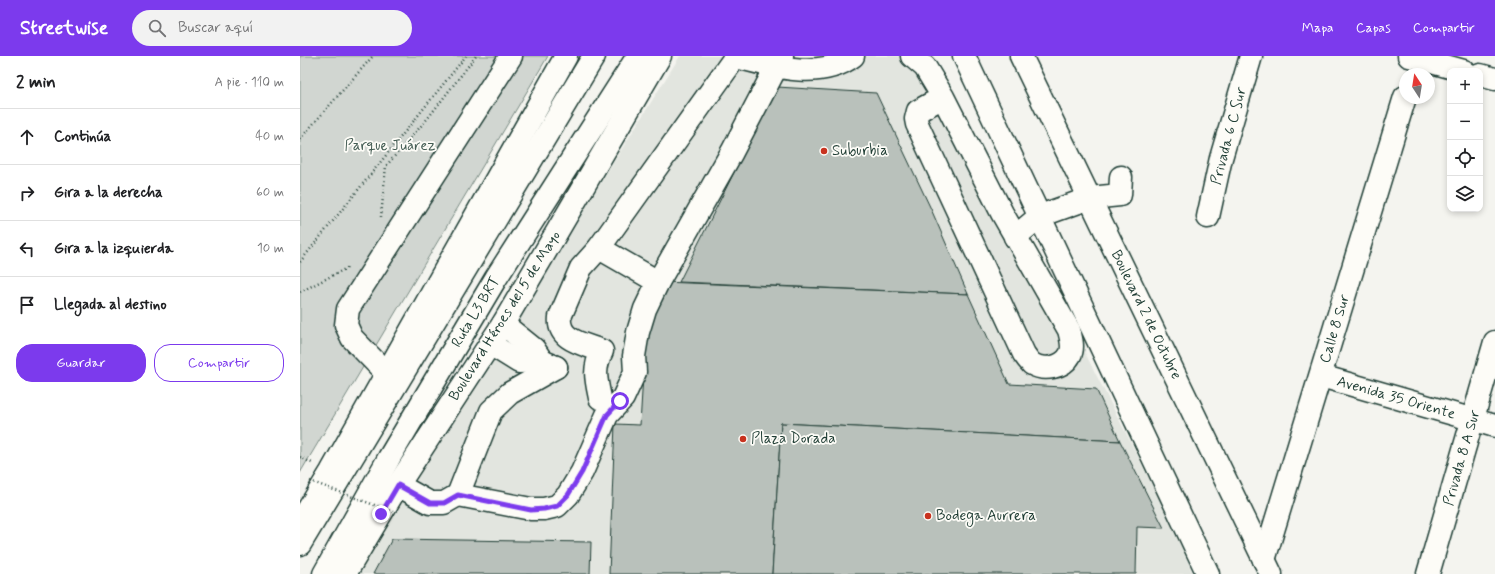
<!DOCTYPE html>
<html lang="es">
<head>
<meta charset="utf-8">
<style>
  :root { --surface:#fff; --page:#f2f2f2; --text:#202124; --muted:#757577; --line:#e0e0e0; --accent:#7c3aed }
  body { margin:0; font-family:Mynerve,sans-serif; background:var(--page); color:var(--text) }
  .controls { position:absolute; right:12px; top:12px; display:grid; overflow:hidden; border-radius:8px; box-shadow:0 2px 6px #0003 }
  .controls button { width:36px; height:36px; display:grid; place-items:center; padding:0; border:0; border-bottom:1px solid var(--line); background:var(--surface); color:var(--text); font:20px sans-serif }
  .compass { position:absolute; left:1099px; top:12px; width:36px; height:36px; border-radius:50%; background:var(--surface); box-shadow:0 2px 6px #0003; rotate:348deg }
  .stop { position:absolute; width:12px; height:12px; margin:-9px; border:3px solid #7c3aed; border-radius:50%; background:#fff }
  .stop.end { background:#7c3aed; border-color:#fff; box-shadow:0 1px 4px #0008 }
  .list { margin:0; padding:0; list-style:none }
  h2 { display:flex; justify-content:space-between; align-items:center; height:52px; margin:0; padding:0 16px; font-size:17px }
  h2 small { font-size:13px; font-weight:400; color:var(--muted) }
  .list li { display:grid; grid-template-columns:26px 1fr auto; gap:12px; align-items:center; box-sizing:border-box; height:56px; padding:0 16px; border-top:1px solid var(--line) }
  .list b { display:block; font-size:15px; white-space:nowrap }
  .list em { font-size:13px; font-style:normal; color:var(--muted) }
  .actions { display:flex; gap:8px; padding:12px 16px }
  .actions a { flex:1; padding:9px 0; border:1px solid var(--accent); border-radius:16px; text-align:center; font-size:14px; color:var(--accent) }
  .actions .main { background:var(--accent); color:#fff }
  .icon { flex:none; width:22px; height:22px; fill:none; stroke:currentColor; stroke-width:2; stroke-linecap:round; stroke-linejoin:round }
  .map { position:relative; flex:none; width:1195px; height:518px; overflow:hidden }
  header { display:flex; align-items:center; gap:24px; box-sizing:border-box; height:56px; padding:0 20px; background:var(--accent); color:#fff }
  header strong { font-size:19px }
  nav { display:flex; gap:22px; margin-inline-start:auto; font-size:14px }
  .search { width:280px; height:36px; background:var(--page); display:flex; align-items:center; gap:10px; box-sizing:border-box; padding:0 14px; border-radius:22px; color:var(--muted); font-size:15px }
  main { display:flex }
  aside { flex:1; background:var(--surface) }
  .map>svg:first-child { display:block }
</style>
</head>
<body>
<header>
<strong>Streetwise</strong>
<div class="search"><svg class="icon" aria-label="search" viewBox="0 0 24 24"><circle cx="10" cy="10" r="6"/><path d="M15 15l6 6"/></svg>Buscar aquí</div>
<nav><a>Mapa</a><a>Capas</a><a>Compartir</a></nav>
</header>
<main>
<aside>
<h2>2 min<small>A pie · 110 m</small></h2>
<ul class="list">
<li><svg class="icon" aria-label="ahead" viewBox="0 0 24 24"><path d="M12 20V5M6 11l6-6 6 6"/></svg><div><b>Continúa</b></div><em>40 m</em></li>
<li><svg class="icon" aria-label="right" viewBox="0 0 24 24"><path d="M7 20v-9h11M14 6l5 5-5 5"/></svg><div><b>Gira a la derecha</b></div><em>60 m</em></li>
<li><svg class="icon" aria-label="left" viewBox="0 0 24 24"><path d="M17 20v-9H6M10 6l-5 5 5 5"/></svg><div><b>Gira a la izquierda</b></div><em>10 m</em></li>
<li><svg class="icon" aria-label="arrive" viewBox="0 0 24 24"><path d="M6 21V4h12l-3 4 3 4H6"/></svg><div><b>Llegada al destino</b></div></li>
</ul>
<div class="actions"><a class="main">Guardar</a><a>Compartir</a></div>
</aside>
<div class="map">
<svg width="1195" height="518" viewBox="0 0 1195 518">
  <rect width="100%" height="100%" fill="#f4f4ef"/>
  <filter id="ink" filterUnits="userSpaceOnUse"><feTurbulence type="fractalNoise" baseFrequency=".025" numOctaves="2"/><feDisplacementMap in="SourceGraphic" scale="8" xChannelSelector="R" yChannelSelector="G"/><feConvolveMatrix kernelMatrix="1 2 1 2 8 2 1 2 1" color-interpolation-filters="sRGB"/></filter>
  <g filter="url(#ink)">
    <polygon fill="#e2e5df" points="380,0 633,0 872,467 893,518 57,518 224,249"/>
    <polygon fill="#d1d6d1" stroke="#788a82" points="0,0 248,0 0,417"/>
    <g fill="#b9c1bb" stroke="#1f3d34">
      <polygon points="477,31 576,37 631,153 668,238 379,226"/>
      <polygon points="363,226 668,238 709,328 796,333 820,385 481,367 472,518 309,518 315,368 340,369 345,286"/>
      <polygon points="481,367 820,385 864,472 837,471 836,518 472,518"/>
      <polygon points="92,483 291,486 290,518 73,518"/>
    </g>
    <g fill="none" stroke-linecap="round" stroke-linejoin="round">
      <g stroke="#1f3d34" stroke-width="25">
        <g id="minor">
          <path d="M 612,0 L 625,11 L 643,41 L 702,157 L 769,274 C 771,282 774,292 770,299 C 763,312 744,315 732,308 C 729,305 726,301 724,298 L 617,68 L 616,63 L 618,55 L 643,41"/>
          <polyline points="1109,0 1164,15"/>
          <path d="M 436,1 C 471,10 520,25 553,0"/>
          <polyline points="1180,19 1195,23"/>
          <polyline points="908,161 921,102 951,0"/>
          <polyline points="715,181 740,160 790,142 820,139 821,121"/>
          <polyline points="299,192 358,226"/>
          <polyline points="203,268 234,293 242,305"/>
          <polyline points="190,288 219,306 242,305 256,311"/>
          <polyline points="256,311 210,337 191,355 158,439 231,453 244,453 257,450 268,439 282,416 307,359 323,342 335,316 334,300 338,276 345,253 358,226 432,96 482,0"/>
          <polyline points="87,318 52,282 46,269 48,253 211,0"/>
          <polyline points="1021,320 1195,370"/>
          <path d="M 300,342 C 296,323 293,313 302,295 C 285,288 257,285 260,261 L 281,212 L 299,192 L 436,0"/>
          <polyline points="98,429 130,447 144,447 158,439"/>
          <polyline points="0,488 294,0"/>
          <polyline points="964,504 1105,41"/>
          <polyline points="24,518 89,402 196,222 338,0"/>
          <polyline points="1128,518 1195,286"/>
        </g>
      </g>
      <g stroke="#1f3d34" stroke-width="25">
        <g id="major">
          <polyline points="664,0 908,518"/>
          <polyline points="721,0 971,518"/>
          <polyline points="0,467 31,416 266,0"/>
          <polyline points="45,518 98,429 203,268 360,0"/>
        </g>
      </g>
      <g stroke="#1f3d34" stroke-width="2.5" stroke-dasharray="1 3" stroke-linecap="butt">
        <polyline points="0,83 73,0"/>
        <polyline points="81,161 86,110 128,62 176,0"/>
        <polyline points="0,206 166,0"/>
        <polyline points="0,236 49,211"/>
        <polyline points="0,401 12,407"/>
      </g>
      <use href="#minor" stroke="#fdfcf7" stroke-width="22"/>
      <use href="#major" stroke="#fdfcf7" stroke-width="22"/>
      <polyline stroke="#1f3d34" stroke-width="2.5" stroke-dasharray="1 3" stroke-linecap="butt" points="10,425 93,456"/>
    </g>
  </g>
  <g fill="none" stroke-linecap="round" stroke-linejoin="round" filter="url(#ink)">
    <polyline stroke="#7c3aed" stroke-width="5" points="81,458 98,429 130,447 144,447 158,439 231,454 244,453 257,450 268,439 282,416 307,359 320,345"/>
  </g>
  <g fill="#c8321e" stroke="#fdfcf7" stroke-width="1.5">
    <circle cx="524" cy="95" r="4"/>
    <circle cx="443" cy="383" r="4"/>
    <circle cx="628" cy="460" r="4"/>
  </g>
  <g text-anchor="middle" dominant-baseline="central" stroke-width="3.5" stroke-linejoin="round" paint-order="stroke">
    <g font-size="15" fill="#1f3d34" stroke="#fdfcf7">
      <text transform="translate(929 80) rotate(-75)">Privada 6 C Sur</text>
      <text transform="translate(176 256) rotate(-59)">Ruta L3 BRT</text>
      <text transform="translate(846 259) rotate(64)">Boulevard 2 de Octubre</text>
      <text transform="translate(205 260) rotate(-58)">Boulevard Héroes del 5 de Mayo</text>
      <text transform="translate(1035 273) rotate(-73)">Calle 8 Sur</text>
      <text transform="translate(1096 342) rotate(16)">Avenida 35 Oriente</text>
      <text transform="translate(1162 402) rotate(-74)">Privada 8 A Sur</text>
    </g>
    <g font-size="15" fill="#435c53" stroke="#fdfcf7">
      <text x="90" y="90">Parque Juárez</text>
    </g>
    <g font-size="15" fill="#1f3d34" stroke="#fdfcf7" text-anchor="start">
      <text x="532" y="95">Suburbia</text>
      <text x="451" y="383">Plaza Dorada</text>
      <text x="636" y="460">Bodega Aurrera</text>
    </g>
  </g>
</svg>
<div class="controls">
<button>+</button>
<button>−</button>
<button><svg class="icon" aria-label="locate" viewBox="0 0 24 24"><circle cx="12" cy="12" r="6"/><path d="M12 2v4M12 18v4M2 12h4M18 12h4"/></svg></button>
<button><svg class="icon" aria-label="layers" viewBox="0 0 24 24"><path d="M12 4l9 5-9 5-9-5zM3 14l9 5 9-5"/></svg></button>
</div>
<svg class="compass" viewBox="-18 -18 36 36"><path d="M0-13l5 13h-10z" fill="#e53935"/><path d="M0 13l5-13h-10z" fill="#757577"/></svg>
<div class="stop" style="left:320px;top:345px"></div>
<div class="stop end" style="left:81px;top:458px"></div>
</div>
</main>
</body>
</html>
